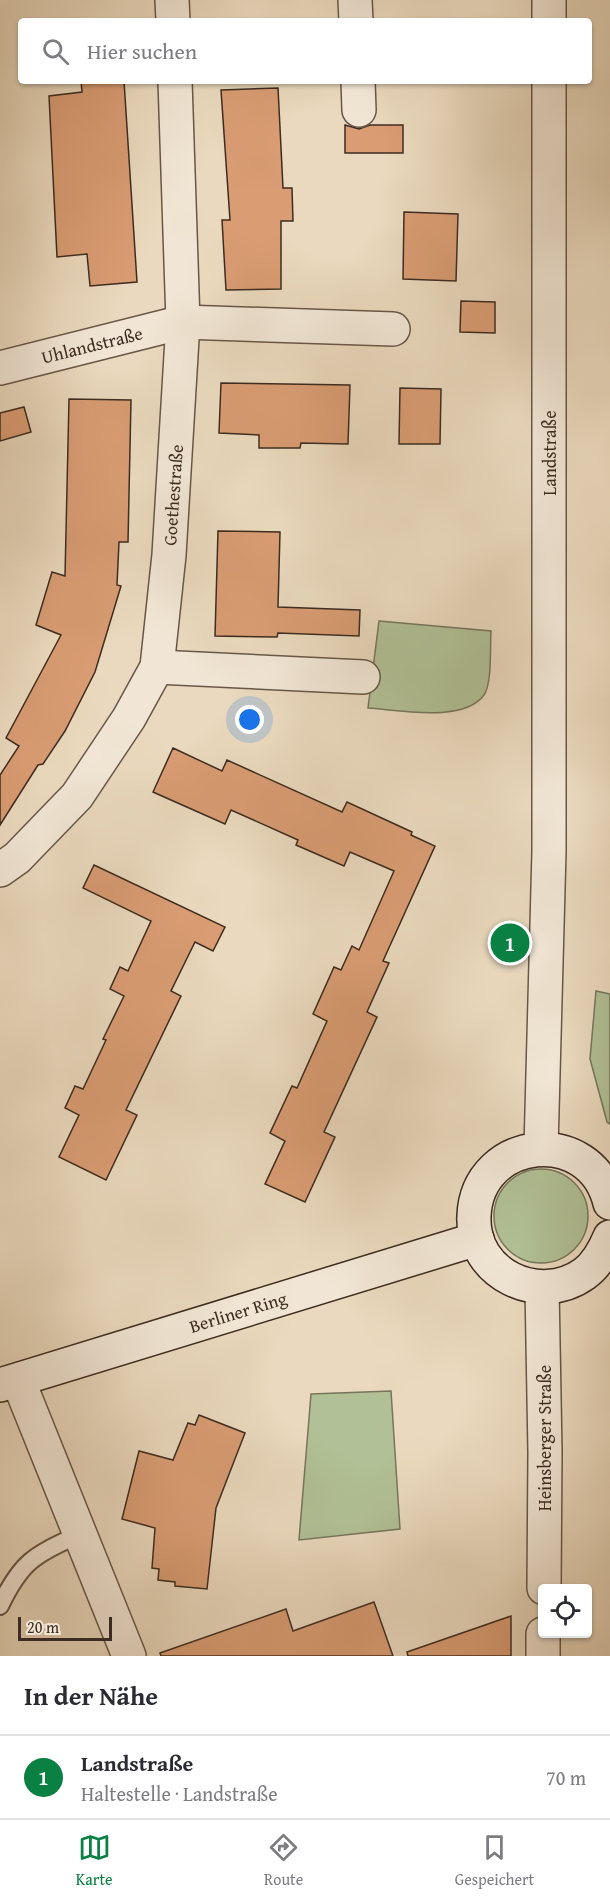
<!DOCTYPE html>
<html lang="de">
<head>
<meta charset="utf-8">
<style>
  :root { --surface:#fff; --page:#f2f2f3; --text:#2b2b33; --muted:#7c7c81; --line:#e1e1e2; --accent:#0b8043 }
  body { margin:0; font-family:"Gentium Book Plus",serif; background:var(--page); color:var(--text) }
  .controls { position:absolute; right:18px; bottom:18px; display:grid; overflow:hidden; border-radius:6px; box-shadow:0 2px 4px #0004 }
  .controls button { width:54px; height:54px; display:grid; place-items:center; padding:0; border:0; border-bottom:2px solid var(--line); background:var(--surface); color:var(--text); font:30px sans-serif }
  .scale { position:absolute; left:18px; bottom:15px; width:94px; box-sizing:border-box; padding-left:6px; border:3px solid #3d2c21; border-top:0; font-size:16px; line-height:21px; white-space:nowrap; color:#3d2c21; -webkit-text-stroke:4px #f1e6d5; paint-order:stroke }
  .you { position:absolute; left:250px; top:720px; width:21px; height:21px; margin:-15px; border:4px solid #fff; border-radius:50%; background:#1a73e8; box-shadow:0 0 0 9px #1a73e833 }
  .badge { display:grid; place-items:center; width:39px; height:39px; border-radius:50%; background:var(--accent); color:#fff; font-size:20px; font-weight:700 }
  .pin { position:absolute; translate:-50% -50%; border:3px solid #fff; box-shadow:0 2px 6px #0006 }
  .list { margin:0; padding:0; list-style:none }
  h2 { display:flex; justify-content:space-between; align-items:center; height:78px; margin:0; padding:0 24px; font-size:26px }
  h2 small { font-size:20px; font-weight:400; color:var(--muted) }
  .list li { display:grid; grid-template-columns:39px 1fr auto; gap:18px; align-items:center; box-sizing:border-box; height:84px; padding:0 24px; border-top:2px solid var(--line) }
  .list b { display:block; font-size:22px; white-space:nowrap }
  .list p { margin:0; font-size:20px; white-space:nowrap; color:var(--muted) }
  .list em { font-size:20px; font-style:normal; color:var(--muted) }
  .icon { flex:none; width:33px; height:33px; fill:none; stroke:currentColor; stroke-width:2; stroke-linecap:round; stroke-linejoin:round }
  .map { position:relative; flex:none; width:610px; height:1656px; overflow:hidden }
  .search { position:absolute; background:var(--surface); box-shadow:0 2px 4px #0004; left:18px; right:18px; top:18px; height:66px; display:flex; align-items:center; gap:15px; box-sizing:border-box; padding:0 21px; border-radius:6px; color:var(--muted); font-size:22px }
  .sheet { height:162px; background:var(--surface) }
  nav { display:flex; justify-content:space-around; align-items:center; box-sizing:border-box; height:84px; border-top:2px solid var(--line); background:var(--surface); font-size:16px; color:var(--muted) }
  nav a { display:grid; justify-items:center; gap:3px }
  nav .on { color:var(--accent) }
  .map>svg:first-child { display:block }
</style>
</head>
<body>
<div class="map">
<svg width="610" height="1656" viewBox="0 0 610 1656">
  <rect width="100%" height="100%" fill="#ead9be"/>
  <filter id="stains"><feTurbulence type="fractalNoise" baseFrequency=".00333" numOctaves="4"/><feColorMatrix values="0 0 0 0 .2 0 0 0 0 .09 0 0 0 0 .02 0 0 0 .5 -.17"/></filter>
  <radialGradient id="worn" r=".72"><stop offset=".6" stop-color="#630" stop-opacity="0"/><stop offset="1" stop-color="#630" stop-opacity=".3"/></radialGradient>
  <g fill="#b1c096" stroke="#77765c" stroke-width="1.5">
    <path d="M 379,621 L 491,631 C 490,647 492,684 484,695 C 464,723 399,710 368,708 Z"/>
    <polygon points="596,991 610,994 610,1124 607,1122 590,1059"/>
    <circle cx="541" cy="1216" r="47"/>
    <polygon points="391,1391 400,1529 299,1540 311,1394"/>
  </g>
  <g fill="#d99c73" stroke="#3d2c21" stroke-width="1.5">
    <polygon points="81,81 124,81 137,282 90,286 87,254 57,257 49,96 82,92"/>
    <polygon points="278,88 283,188 292,188 293,221 281,221 281,289 226,290 222,220 230,220 221,90"/>
    <polygon points="345,125 359,129 370,125 403,125 403,153 345,153"/>
    <polygon points="404,212 458,214 456,281 403,279"/>
    <polygon points="461,301 495,302 495,333 460,332"/>
    <polygon points="221,383 350,385 348,444 301,443 300,448 259,448 259,435 219,433"/>
    <polygon points="400,388 441,389 440,444 399,444"/>
    <polygon points="69,399 131,400 128,542 119,542 117,585 121,586 95,672 65,731 43,764 38,765 0,825 0,775 19,746 6,738 61,635 36,625 52,572 65,576"/>
    <polygon points="24,407 31,432 0,441 0,413"/>
    <polygon points="218,531 280,532 278,607 360,610 359,636 278,633 277,637 215,636"/>
    <polygon points="173,748 222,771 227,760 342,812 347,802 412,832 411,835 435,846 383,961 389,963 367,1012 377,1017 324,1132 335,1137 305,1202 265,1184 285,1141 270,1133 292,1086 297,1088 327,1021 313,1014 334,967 341,970 352,946 359,950 394,871 350,852 344,866 296,845 298,840 231,810 225,824 153,792"/>
    <polygon points="94,865 225,927 213,951 195,942 171,991 181,996 126,1110 137,1115 106,1180 59,1157 79,1115 65,1108 75,1086 83,1089 106,1040 103,1039 124,996 110,989 120,967 128,971 151,921 83,888"/>
    <polygon points="199,1415 245,1433 216,1508 207,1589 175,1586 175,1582 158,1580 159,1569 152,1568 155,1528 122,1519 139,1451 173,1460 188,1423 195,1425"/>
    <polygon points="374,1602 393,1656 161,1656 160,1653 286,1609 293,1631"/>
    <polygon points="511,1616 511,1656 408,1656 407,1652"/>
  </g>
  <g fill="none" stroke-linecap="round" stroke-linejoin="round">
    <g stroke="#685748" stroke-width="20">
      <path id="service" d="M 0,1606 C 22,1560 35,1555 80,1534"/>
    </g>
    <g stroke="#685748" stroke-width="36">
      <g id="minor">
        <polyline points="172,0 173,21"/>
        <polyline points="355,0 356,21"/>
        <polyline points="358,81 359,110"/>
        <polyline points="0,368 183,322 393,329"/>
        <polyline points="157,667 363,677"/>
        <polyline points="0,870 17,858 77,796 129,718 157,667 169,555 183,322 175,81"/>
        <polyline points="18,1380 129,1656"/>
      </g>
    </g>
    <g stroke="#685748" stroke-width="36">
      <g id="tertiary">
        <polyline points="549,21 549,0"/>
        <polyline points="541,1148 549,851 549,81"/>
        <polyline points="542,1288 545,1452 544,1588"/>
        <polyline points="543,1656 543,1634"/>
      </g>
    </g>
    <g stroke="#3d2c21" stroke-width="36">
      <g id="secondary">
        <path d="M 610,1203 C 591,1124 477,1136 474,1216 C 471,1274 539,1306 584,1274 C 597,1265 604,1251 610,1237"/>
        <polyline points="0,1385 477,1239"/>
      </g>
    </g>
    <use href="#service" stroke="#f1e6d5" stroke-width="16"/>
    <use href="#minor" stroke="#f1e6d5" stroke-width="33"/>
    <use href="#tertiary" stroke="#f1e6d5" stroke-width="33"/>
    <use href="#secondary" stroke="#f1e6d5" stroke-width="33"/>
  </g>
  <g text-anchor="middle" dominant-baseline="central" stroke-width="5" stroke-linejoin="round" paint-order="stroke">
    <g font-size="18" fill="#3d2c21" stroke="#f1e6d5">
      <text transform="translate(92 345) rotate(-14)">Uhlandstraße</text>
      <text transform="translate(549 453) rotate(-90)">Landstraße</text>
      <text transform="translate(173 495) rotate(-86)">Goethestraße</text>
      <text transform="translate(238 1312) rotate(-17)">Berliner Ring</text>
      <text transform="translate(544 1438) rotate(-90)">Heinsberger Straße</text>
    </g>
  </g>
  <rect width="100%" height="100%" filter="url(#stains)"/>
  <rect width="100%" height="100%" fill="url(#worn)"/>
</svg>
<div class="controls">
<button><svg class="icon" aria-label="locate" viewBox="0 0 24 24"><circle cx="12" cy="12" r="6"/><path d="M12 2v4M12 18v4M2 12h4M18 12h4"/></svg></button>
</div>
<div class="scale">20 m</div>
<div class="you"></div>
<div class="pin badge" style="left:510px;top:943px">1</div>
<div class="search"><svg class="icon" aria-label="search" viewBox="0 0 24 24"><circle cx="10" cy="10" r="6"/><path d="M15 15l6 6"/></svg>Hier suchen</div>
</div>
<section class="sheet">
<h2>In der Nähe<small></small></h2>
<ul class="list">
<li><span class="badge">1</span><div><b>Landstraße</b><p>Haltestelle · Landstraße</p></div><em>70 m</em></li>
</ul>
</section>
<nav>
<a class="on"><svg class="icon" aria-label="map" viewBox="0 0 24 24"><path d="M3 6l6-2 6 2 6-2v14l-6 2-6-2-6 2zM9 4v14M15 6v14"/></svg>Karte</a>
<a><svg class="icon" aria-label="directions" viewBox="0 0 24 24"><path d="M12 3l9 9-9 9-9-9zM9 14v-3h6M13 9l2 2-2 2"/></svg>Route</a>
<a><svg class="icon" aria-label="saved" viewBox="0 0 24 24"><path d="M7 4h10v16l-5-4-5 4z"/></svg>Gespeichert</a>
</nav>
</body>
</html>
